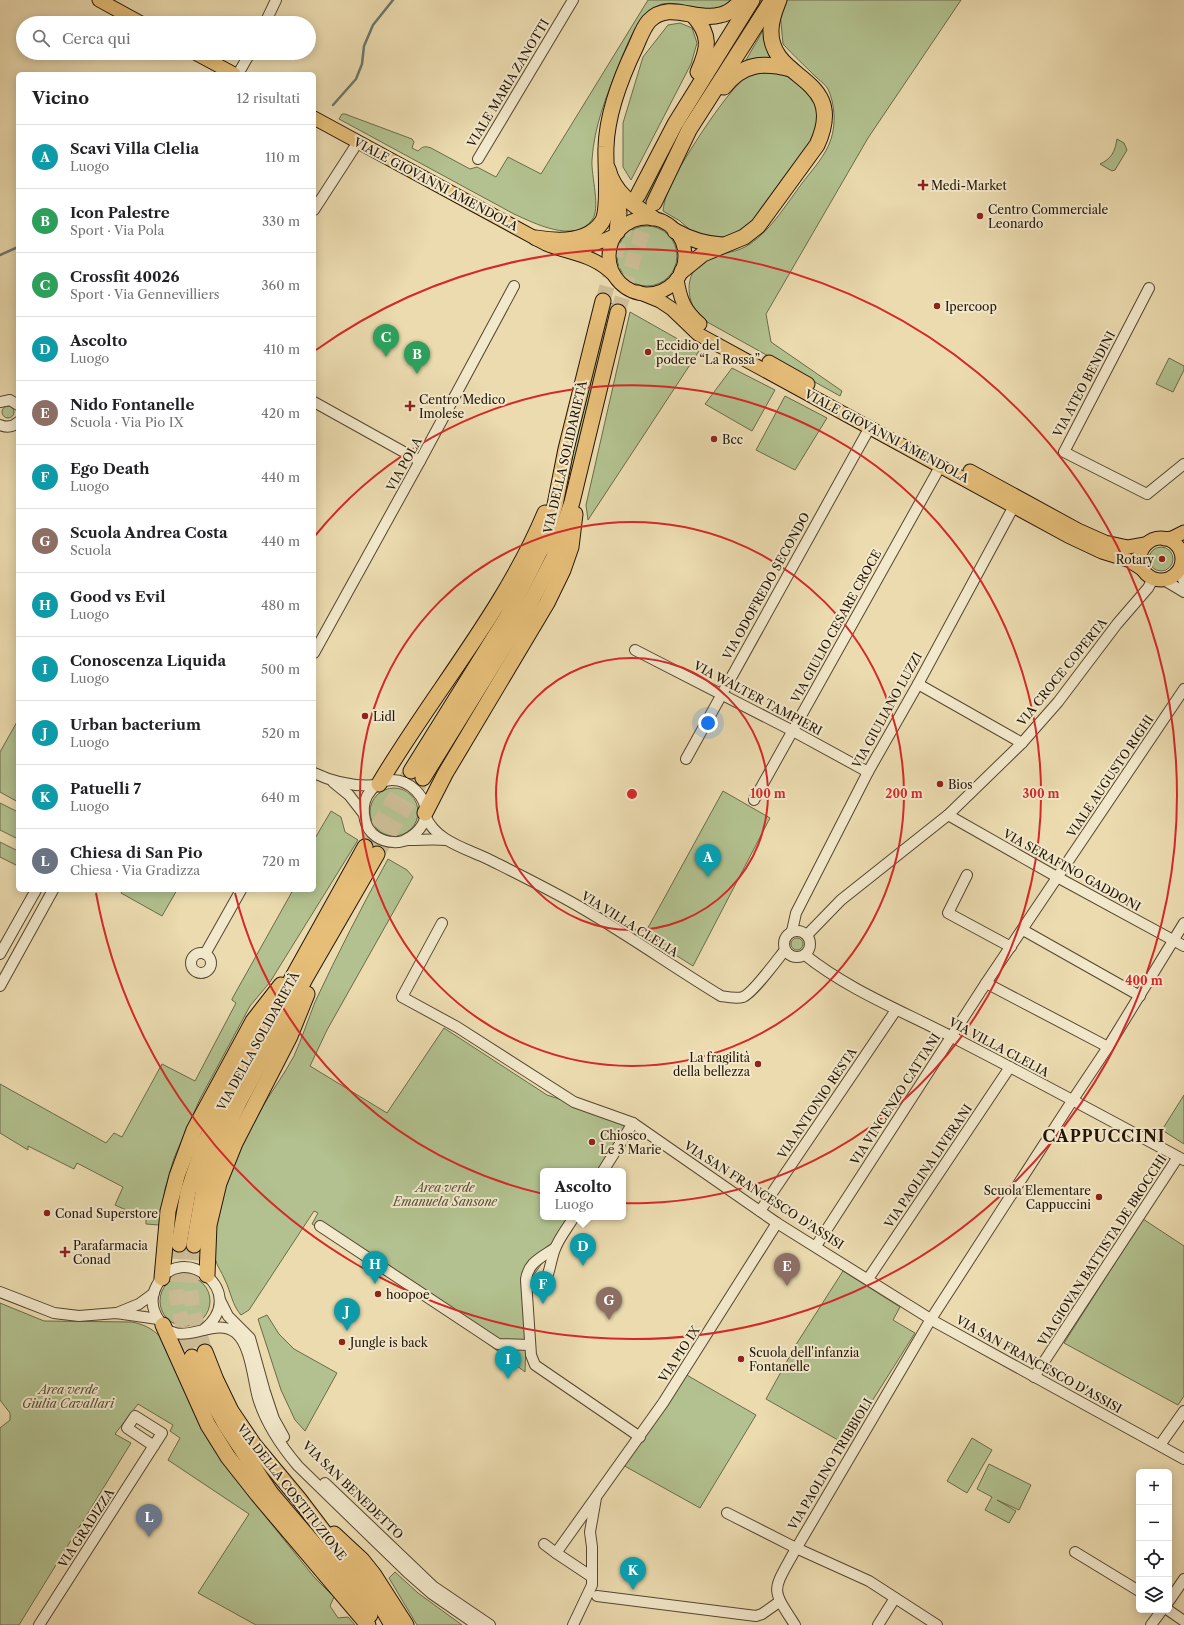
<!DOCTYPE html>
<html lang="it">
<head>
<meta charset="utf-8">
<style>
  :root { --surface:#fff; --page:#f2f2f2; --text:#202124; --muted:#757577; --line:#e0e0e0; --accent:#8f2418 }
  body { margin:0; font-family:"Libre Caslon Text",serif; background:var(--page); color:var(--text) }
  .controls { position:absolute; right:12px; bottom:12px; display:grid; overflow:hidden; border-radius:6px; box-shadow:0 2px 10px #0003 }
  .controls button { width:36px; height:36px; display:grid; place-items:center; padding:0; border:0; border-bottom:1px solid var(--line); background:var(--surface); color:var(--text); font:20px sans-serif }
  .you { position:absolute; left:708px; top:723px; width:14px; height:14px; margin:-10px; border:3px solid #fff; border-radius:50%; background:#1a73e8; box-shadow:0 0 0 6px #1a73e833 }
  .badge { display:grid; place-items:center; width:26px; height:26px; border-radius:50%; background:var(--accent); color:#fff; font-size:13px; font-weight:700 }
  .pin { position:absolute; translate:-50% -33px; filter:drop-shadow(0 1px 2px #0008) }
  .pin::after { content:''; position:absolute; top:21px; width:14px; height:12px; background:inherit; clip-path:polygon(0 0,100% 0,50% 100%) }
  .popup { position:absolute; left:540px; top:1168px; width:86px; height:52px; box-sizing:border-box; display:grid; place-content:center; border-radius:6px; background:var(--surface); filter:drop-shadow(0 1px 3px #0005); font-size:13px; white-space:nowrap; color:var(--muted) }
  .popup b { font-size:15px; color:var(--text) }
  .popup::after { content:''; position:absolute; left:50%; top:100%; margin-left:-8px; border:8px solid transparent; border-top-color:var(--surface) }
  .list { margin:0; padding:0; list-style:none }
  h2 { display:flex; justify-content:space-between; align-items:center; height:52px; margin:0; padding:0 16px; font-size:17px }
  h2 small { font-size:13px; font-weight:400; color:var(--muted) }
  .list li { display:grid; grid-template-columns:26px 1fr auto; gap:12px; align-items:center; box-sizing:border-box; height:64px; padding:0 16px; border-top:1px solid var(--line) }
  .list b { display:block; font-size:15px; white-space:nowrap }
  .list p { margin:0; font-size:13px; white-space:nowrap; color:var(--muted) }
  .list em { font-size:13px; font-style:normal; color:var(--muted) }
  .icon { flex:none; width:22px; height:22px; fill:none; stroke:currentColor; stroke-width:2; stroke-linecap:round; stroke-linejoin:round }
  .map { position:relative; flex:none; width:1184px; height:1625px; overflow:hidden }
  .search { position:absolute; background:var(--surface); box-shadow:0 2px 10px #0003; left:16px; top:16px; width:300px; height:44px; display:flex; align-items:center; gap:10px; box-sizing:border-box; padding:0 14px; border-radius:22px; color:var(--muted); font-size:15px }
  .panel { position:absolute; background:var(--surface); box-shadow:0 2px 10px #0003; left:16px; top:72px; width:300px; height:820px; border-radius:6px }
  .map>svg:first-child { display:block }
</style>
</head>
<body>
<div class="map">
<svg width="1184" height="1625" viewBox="0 0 1184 1625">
  <rect width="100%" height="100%" fill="#ebdbaf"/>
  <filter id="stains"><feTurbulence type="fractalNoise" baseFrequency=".005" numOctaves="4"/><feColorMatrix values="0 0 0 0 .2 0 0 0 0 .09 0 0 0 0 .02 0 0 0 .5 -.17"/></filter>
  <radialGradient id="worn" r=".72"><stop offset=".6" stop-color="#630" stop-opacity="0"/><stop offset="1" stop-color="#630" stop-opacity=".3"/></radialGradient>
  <g fill="#b2c18f" stroke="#6a6b4a">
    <path d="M 648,0 L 735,0 C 731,3 725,9 720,10 C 699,16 685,0 662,4 C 655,7 649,10 644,16 C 632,30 625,50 618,67 C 606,97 594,127 592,160 C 591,176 601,209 592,220 C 574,244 534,223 514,214 L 339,119 L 342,114 L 345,114 L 412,139 L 414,142 L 412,148 L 418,151 C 423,146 425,146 431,148 L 470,169 L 477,167 L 496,177 L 508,157 L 541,174 Z"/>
    <polygon points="761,0 766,0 709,90 706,88"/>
    <path d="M 787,0 L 961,0 L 868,138 L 766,314 L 771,342 L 842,391 L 840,396 L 700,318 C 684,298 684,268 710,258 C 724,252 737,253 750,244 C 772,229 787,203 803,182 C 813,169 826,155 831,139 C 836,124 835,104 828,89 C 825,84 819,80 815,76 C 804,65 793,55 783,44 L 780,12 Z"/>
    <polygon points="680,23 692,28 697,43 691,64 631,180 623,167 623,123 643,57 668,25"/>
    <polygon points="765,27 778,62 742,67"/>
    <path d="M 767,70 L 788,76 L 813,95 L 818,121 L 813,139 L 791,172 L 748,226 L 728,236 L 710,239 L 699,238 L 680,221 L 663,211 C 664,201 668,190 672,182 C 682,161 733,80 752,73 C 756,71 762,71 767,70 Z"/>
    <polygon points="679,128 684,131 647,204 642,201 647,188"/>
    <path d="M 1117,139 L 1124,143 L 1127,150 L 1115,170 L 1112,171 L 1100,164 C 1111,159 1115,152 1117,139 Z"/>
    <circle cx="647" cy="256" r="30"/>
    <polygon points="607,301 616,306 574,475 568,474 589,388"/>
    <polygon points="630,312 699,351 588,520 586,505"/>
    <polygon points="1169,358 1184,366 1184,370 1173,392 1156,384"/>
    <polygon points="732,368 775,390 752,431 705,404"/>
    <polygon points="785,396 827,418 795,470 756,450"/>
    <circle cx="8" cy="412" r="6"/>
    <circle cx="1161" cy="559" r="12"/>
    <polygon points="18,720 18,802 0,792 0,752"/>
    <circle cx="394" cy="812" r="24"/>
    <polygon points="723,791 770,818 693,966 644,935"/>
    <polygon points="0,803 18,812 18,839 0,830"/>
    <polygon points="331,811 341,817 345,832 358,840 270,982 250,1006 200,1099 174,1158 165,1189 159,1225 146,1224 146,1219 115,1205 123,1187 77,1163 74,1169 28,1146 28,1150 0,1133 0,1084 106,1143 114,1133 122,1137 162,1064 195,1081 236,1003 232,1000 232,999 293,890 314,890 314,840"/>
    <polygon points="0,842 18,851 18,866 0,857"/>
    <path d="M 388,859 L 407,870 L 413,877 L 327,1030 L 310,1066 L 387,1113 L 444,1028 L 547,1095 L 614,1117 L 627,1129 L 603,1171 L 543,1171 L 543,1217 L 575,1217 L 528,1283 L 525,1372 L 449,1314 L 312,1224 L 318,1213 L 314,1211 L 249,1310 L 241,1315 C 232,1305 231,1292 225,1280 C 222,1272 217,1267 215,1258 C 206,1218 239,1148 259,1113 C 270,1093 284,1075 294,1056 C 302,1038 308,1020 315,1002 C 338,953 362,906 388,859 Z"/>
    <polygon points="123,890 177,890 162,916 121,893"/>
    <circle cx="797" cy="944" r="6"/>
    <polygon points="1184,1095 1184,1144 1162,1130"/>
    <polygon points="1143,1219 1184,1246 1184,1396 1178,1405 1064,1343"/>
    <polygon points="843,1271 900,1307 893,1320 915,1333 845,1444 766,1399 797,1343"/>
    <circle cx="185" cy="1301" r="25"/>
    <path d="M 0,1303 L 44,1321 L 132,1322 C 147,1325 156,1331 165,1342 L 253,1501 L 314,1577 L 334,1597 L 330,1606 L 338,1618 L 348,1617 L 355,1625 L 256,1625 L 198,1593 L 249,1514 L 168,1460 L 180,1438 L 170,1431 L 173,1425 L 138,1404 L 115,1434 L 131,1443 L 19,1625 L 0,1625 L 0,1428 L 10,1420 L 10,1413 L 0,1400 Z"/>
    <polygon points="267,1315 279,1334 294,1349 337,1373 305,1431 295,1420 281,1390 258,1319"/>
    <polygon points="685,1374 756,1415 700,1508 621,1464"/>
    <polygon points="972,1438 992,1450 967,1493 947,1481"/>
    <polygon points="989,1464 1031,1485 1019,1510 997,1500 1016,1511 1009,1523 985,1510 992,1497 977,1489"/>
    <polygon points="395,1572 418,1593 462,1625 417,1625 389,1578"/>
  </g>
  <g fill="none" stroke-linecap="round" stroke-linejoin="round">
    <g stroke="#6a786d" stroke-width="2.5">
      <polyline points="333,105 356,79 362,64 364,46 373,25 393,0"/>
      <polyline points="0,255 18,247"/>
    </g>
    <g stroke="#cdbd96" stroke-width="15" stroke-dasharray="15 8" stroke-linecap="butt">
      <polyline points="603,301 618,245 638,195"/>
      <polyline points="618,312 636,251 653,204"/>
      <polyline points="365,847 411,771"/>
      <polyline points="377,854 423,778"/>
      <polyline points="179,1244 175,1285 179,1312 192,1357"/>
      <polyline points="194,1245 190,1286 193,1310 205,1352"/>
    </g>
    <g stroke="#554630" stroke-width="12">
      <g id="minor">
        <polyline points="265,23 276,0"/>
        <polyline points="238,74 250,53"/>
        <polyline points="478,159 573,0"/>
        <polyline points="314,210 358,142"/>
        <polyline points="1149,288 1064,452 1147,494 1184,464"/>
        <polyline points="0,402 10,400 18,405"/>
        <polyline points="314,402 420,461"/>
        <path d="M 0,425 C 7,428 13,427 18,422"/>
        <polyline points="1179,569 1184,582"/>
        <polyline points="1164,580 1184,592"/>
        <polyline points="635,650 793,731 868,772"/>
        <polyline points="314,653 420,461 514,286"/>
        <polyline points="918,684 1022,743"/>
        <polyline points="686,759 870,427"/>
        <path d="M 314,773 C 335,783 354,787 377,785"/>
        <polyline points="333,782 349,795 363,813"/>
        <polyline points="754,800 941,465"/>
        <path d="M 425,815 C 435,841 465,848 488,859 C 520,875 553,891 585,910 C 631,937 675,968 721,996 C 727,997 736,999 743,997 C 753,993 777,960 785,950"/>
        <polyline points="948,815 1057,877 1184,946"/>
        <path d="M 405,840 C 459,812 393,751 367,796 C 363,804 363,812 365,820 C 368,834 381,842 394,842 C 399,843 404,840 409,840 C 422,840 434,839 446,840"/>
        <polyline points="967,875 948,913 1011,947"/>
        <polyline points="442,923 402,997 457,1027 574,1102 633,1123 777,1223 937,1323 1184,1459"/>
        <polyline points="1023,930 1140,996"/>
        <circle cx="797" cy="944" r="13"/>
        <polyline points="792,931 796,913 868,772 918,684 1014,506"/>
        <polyline points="807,935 841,900 948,815 1022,743 1058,702 1117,624 1148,588 1153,579"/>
        <circle cx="201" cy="963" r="10"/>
        <polyline points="0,954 36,890"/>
        <polyline points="205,954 241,890"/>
        <path d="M 805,955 C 850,991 905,1012 956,1039 C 1032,1078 1108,1119 1184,1160"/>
        <polyline points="986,983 1108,1047"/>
        <polyline points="0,986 53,890"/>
        <polyline points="603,1171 633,1123"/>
        <polyline points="760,1211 896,1010"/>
        <polyline points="320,1226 498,1344 530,1345"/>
        <polyline points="816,1246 986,983 1184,689"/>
        <path d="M 555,1248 C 541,1258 528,1262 526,1280 L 531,1355 L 535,1365 L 640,1437"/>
        <polyline points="868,1279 1010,1067"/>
        <path d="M 526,1280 C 530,1285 535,1289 542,1285 C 549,1280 551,1258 555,1249 C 559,1238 568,1227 574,1217"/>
        <polyline points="0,1292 54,1313 79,1316 116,1313 158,1319"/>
        <polyline points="220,1300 228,1316 250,1338 265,1392 274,1419 284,1437"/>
        <polyline points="117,1313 139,1304 154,1293"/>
        <path d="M 203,1330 C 252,1292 180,1239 157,1285 C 152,1294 151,1305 156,1315 C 176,1357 212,1313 236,1333 C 251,1346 253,1380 258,1398 C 266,1424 281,1446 298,1466 L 407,1572 L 432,1594 L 477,1625"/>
        <polyline points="1034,1377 1178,1157"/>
        <polyline points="1160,1445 1184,1411"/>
        <polyline points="325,1483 434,1587 490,1625"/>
        <polyline points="727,1513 796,1548 869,1581 937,1625"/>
        <polyline points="544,1544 556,1553"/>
        <polyline points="1075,1552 1139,1591"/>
        <polyline points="592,1577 556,1553 663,1403 777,1223"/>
        <polyline points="597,1596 756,1616 762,1614 779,1602"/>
        <polyline points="1169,1601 1184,1579"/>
        <polyline points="1168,1610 1184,1621"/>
        <polyline points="39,1625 162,1433 135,1416 127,1428 154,1446"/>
        <polyline points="573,1625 592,1585 592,1547 590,1532 596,1498"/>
        <path d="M 795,1625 C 771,1588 772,1592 793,1554 L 931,1319 L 1072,1101 L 1108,1047 L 1184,923"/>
        <polyline points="878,1625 895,1598"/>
        <polyline points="1151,1625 1162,1610"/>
      </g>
    </g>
    <g stroke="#231506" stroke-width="15">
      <g id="major">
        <polyline points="99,0 141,23"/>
        <polyline points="195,53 234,74"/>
        <path d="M 314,118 L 546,244 C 573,255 593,254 614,275"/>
        <circle cx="647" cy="256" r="38"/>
        <path d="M 569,249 C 586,248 599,243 614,236"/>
        <path d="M 677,279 C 680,299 684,310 700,324"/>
        <polyline points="638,292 660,301 672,309 698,334 1068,536 1102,552 1128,560 1142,569"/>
        <polyline points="769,362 808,384"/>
        <polyline points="970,471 1078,530 1105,542 1128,547 1145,544"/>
        <circle cx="1161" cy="559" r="21"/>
        <polyline points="1165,539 1172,538 1184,532"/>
      </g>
    </g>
    <g stroke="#231506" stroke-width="17">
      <g id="highway">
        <path d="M 693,15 C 711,35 709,48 698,72"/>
        <path d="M 724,87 C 743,63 763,62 791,69"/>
        <path d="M 608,169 C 614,193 633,205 653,218"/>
        <polyline points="615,186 619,213 617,232"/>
        <polyline points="638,195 675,124 752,0"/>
        <polyline points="654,203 689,130 772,0"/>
        <path d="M 675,231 C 691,240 704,244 722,245"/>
        <path d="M 536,238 C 559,242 588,243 602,222 C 610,210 605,163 606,147 C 607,114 622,75 636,46 C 640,37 643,28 649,21 C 669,0 696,22 720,15 C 730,13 736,7 742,0"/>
        <path d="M 682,271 L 703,254 L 744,237 L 758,226 L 817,145 C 849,75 769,82 771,30 C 771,19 775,10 779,0"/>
        <polyline points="411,771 507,617 545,541 555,505 566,449 603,301"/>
        <polyline points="423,778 526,611 553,559 572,502 618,312"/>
        <path d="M 379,784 C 433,693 504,611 545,513"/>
        <polyline points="425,813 445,774 547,603 563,570 571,547 575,514"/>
        <polyline points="179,1244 188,1192 203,1146 225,1099 365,847"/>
        <polyline points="194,1245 204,1187 217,1149 239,1102 306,977 377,854"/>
        <polyline points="207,1275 209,1225 219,1183 235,1143 290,1036 307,994"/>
        <polyline points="162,1278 168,1211 177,1176 194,1130 253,1021 281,985"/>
        <polyline points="163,1325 208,1425 228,1457 258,1495 368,1625"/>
        <polyline points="205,1352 216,1380 231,1411 254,1445 299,1499 384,1611 392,1625"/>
        <polyline points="192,1357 200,1378 225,1424 270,1492 355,1592 370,1615"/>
        <polyline points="334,1534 362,1560 374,1575 406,1625"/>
      </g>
    </g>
    <use href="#minor" stroke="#f2e8cb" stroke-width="10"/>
    <use href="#major" stroke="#e6be78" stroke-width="13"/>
    <use href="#highway" stroke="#e6be78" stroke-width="15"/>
  </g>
  <g fill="none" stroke="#d62828" stroke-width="2">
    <circle cx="632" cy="794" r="136"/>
    <circle cx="632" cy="794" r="272"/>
    <path d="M314 537A409 409 0 1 1 235 893"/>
    <path d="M316 350A545 545 0 1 1 96 893"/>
  </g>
  <g fill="#8f2418" stroke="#f2e8cb" stroke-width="1.5">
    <path d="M921 179h4v4h4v4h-4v4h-4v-4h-4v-4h4z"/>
    <circle cx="980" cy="216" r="4"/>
    <circle cx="937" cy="306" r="4"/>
    <circle cx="648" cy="352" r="4"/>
    <path d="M408 400h4v4h4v4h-4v4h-4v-4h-4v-4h4z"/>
    <circle cx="714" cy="439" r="4"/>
    <circle cx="1162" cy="559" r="4"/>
    <circle cx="365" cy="716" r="4"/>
    <circle cx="940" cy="784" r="4"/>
    <circle cx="758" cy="1064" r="4"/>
    <circle cx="592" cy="1142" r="4"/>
    <circle cx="1099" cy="1197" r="4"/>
    <circle cx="47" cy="1213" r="4"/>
    <path d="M63 1246h4v4h4v4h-4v4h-4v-4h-4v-4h4z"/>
    <circle cx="378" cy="1294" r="4"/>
    <circle cx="342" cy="1342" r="4"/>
    <circle cx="741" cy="1359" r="4"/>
  </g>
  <g text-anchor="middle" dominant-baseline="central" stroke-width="4" stroke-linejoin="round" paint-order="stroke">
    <g font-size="12" fill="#231506" stroke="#f2e8cb">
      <text transform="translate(508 83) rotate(-59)">VIALE MARIA ZANOTTI</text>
      <text transform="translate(436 184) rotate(28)">VIALE GIOVANNI AMENDOLA</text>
      <text transform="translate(1084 384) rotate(-62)">VIA ATEO BENDINI</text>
      <text transform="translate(887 436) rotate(28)">VIALE GIOVANNI AMENDOLA</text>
      <text transform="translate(565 457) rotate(-77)">VIA DELLA SOLIDARIETÀ</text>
      <text transform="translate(404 464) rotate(-61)">VIA POLA</text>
      <text transform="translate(766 586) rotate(-61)">VIA ODOFREDO SECONDO</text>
      <text transform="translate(836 626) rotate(-61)">VIA GIULIO CESARE CROCE</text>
      <text transform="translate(1062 672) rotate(-51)">VIA CROCE COPERTA</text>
      <text transform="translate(758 698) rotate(28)">VIA WALTER TAMPIERI</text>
      <text transform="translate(887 710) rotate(-61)">VIA GIULIANO LUZZI</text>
      <text transform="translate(1110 776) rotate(-56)">VIALE AUGUSTO RIGHI</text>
      <text transform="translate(1072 870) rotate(29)">VIA SERAFINO GADDONI</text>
      <text transform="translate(630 924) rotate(32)">VIA VILLA CLELIA</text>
      <text transform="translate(258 1041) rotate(-61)">VIA DELLA SOLIDARIETÀ</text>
      <text transform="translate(999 1047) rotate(28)">VIA VILLA CLELIA</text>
      <text transform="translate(895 1099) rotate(-57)">VIA VINCENZO CATTANI</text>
      <text transform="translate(817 1103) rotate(-56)">VIA ANTONIO RESTA</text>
      <text transform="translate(928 1166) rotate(-56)">VIA PAOLINA LIVERANI</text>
      <text transform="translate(764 1195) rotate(33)">VIA SAN FRANCESCO D'ASSISI</text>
      <text transform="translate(1102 1250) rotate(-57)">VIA GIOVAN BATTISTA DE BROCCHI</text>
      <text transform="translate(679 1354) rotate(-57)">VIA PIO IX</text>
      <text transform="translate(1039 1364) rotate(29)">VIA SAN FRANCESCO D'ASSISI</text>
      <text transform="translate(830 1464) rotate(-59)">VIA PAOLINO TRIBBIOLI</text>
      <text transform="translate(353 1490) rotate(44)">VIA SAN BENEDETTO</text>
      <text transform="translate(292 1492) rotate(52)">VIA DELLA COSTITUZIONE</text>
      <text transform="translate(86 1528) rotate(-57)">VIA GRADIZZA</text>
    </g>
    <g font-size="12" fill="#231506" stroke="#f2e8cb" text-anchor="start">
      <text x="931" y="185">Medi-Market</text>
      <text x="988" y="209">Centro Commerciale<tspan x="988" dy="14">Leonardo</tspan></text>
      <text x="945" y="306">Ipercoop</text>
      <text x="656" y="345">Eccidio del<tspan x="656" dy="14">podere “La Rossa”</tspan></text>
      <text x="419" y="399">Centro Medico<tspan x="419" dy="14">Imolese</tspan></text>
      <text x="722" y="439">Bcc</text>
      <text x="1154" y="559" text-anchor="end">Rotary</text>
      <text x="373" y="716">Lidl</text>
      <text x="948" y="784">Bios</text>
      <text x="750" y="1057" text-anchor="end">La fragilità<tspan x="750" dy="14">della bellezza</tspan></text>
      <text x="600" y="1135">Chiosco<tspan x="600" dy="14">Le 3 Marie</tspan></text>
      <text x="1091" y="1190" text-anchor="end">Scuola Elementare<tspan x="1091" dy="14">Cappuccini</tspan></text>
      <text x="55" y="1213">Conad Superstore</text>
      <text x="73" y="1245">Parafarmacia<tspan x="73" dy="14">Conad</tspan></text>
      <text x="386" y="1294">hoopoe</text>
      <text x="350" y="1342">Jungle is back</text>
      <text x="749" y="1352">Scuola dell'infanzia<tspan x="749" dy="14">Fontanelle</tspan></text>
    </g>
    <g font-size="12" font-style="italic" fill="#555136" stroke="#f2e8cb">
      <text x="445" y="1187">Area verde<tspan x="445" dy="14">Emanuela Sansone</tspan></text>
      <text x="68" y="1389">Area verde<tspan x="68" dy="14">Giulia Cavallari</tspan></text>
    </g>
    <g font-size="16" font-weight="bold" letter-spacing="1" fill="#231506" stroke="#f2e8cb">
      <text x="1104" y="1136">CAPPUCCINI</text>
    </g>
  </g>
  <circle cx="632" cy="794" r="6" fill="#d62828" stroke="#f2e8cb" stroke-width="2"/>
  <g font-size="12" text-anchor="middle" font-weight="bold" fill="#d62828" stroke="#f2e8cb" stroke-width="4" stroke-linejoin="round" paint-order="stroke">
    <text x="768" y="798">100 m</text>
    <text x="904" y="798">200 m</text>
    <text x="1041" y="798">300 m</text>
    <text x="1144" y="985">400 m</text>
  </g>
  <rect width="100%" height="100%" filter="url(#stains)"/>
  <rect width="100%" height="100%" fill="url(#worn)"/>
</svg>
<div class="controls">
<button>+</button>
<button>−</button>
<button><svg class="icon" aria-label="locate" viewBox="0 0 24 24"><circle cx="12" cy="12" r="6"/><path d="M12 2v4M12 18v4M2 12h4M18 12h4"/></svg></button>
<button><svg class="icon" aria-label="layers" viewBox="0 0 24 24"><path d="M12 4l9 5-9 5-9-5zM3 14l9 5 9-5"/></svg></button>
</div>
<div class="you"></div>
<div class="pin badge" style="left:708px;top:877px;background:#0f9aa8">A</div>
<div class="pin badge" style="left:417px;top:374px;background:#2e9e5b">B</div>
<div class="pin badge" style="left:386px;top:357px;background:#2e9e5b">C</div>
<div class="pin badge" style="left:583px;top:1266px;background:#0f9aa8">D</div>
<div class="popup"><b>Ascolto</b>Luogo</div>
<div class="pin badge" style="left:787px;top:1286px;background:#8d6e63">E</div>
<div class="pin badge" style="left:543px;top:1304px;background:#0f9aa8">F</div>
<div class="pin badge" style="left:609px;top:1320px;background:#8d6e63">G</div>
<div class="pin badge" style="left:375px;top:1284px;background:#0f9aa8">H</div>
<div class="pin badge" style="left:508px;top:1379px;background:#0f9aa8">I</div>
<div class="pin badge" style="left:347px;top:1331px;background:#0f9aa8">J</div>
<div class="pin badge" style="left:633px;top:1590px;background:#0f9aa8">K</div>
<div class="pin badge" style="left:149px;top:1537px;background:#6b7280">L</div>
<div class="search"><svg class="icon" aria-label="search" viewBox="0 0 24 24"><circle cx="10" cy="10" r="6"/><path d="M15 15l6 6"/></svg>Cerca qui</div>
<section class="panel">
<h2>Vicino<small>12 risultati</small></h2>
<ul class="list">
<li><span class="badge" style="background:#0f9aa8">A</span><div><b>Scavi Villa Clelia</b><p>Luogo</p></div><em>110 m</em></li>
<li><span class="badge" style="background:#2e9e5b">B</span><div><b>Icon Palestre</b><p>Sport · Via Pola</p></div><em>330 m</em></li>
<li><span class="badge" style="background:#2e9e5b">C</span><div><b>Crossfit 40026</b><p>Sport · Via Gennevilliers</p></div><em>360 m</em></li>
<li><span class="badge" style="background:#0f9aa8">D</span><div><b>Ascolto</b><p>Luogo</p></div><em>410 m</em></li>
<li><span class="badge" style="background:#8d6e63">E</span><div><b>Nido Fontanelle</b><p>Scuola · Via Pio IX</p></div><em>420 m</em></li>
<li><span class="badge" style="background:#0f9aa8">F</span><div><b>Ego Death</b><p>Luogo</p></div><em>440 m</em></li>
<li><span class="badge" style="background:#8d6e63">G</span><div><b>Scuola Andrea Costa</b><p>Scuola</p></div><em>440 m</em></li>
<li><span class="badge" style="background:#0f9aa8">H</span><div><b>Good vs Evil</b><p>Luogo</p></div><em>480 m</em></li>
<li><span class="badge" style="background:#0f9aa8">I</span><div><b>Conoscenza Liquida</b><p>Luogo</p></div><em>500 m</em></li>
<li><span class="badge" style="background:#0f9aa8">J</span><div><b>Urban bacterium</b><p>Luogo</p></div><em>520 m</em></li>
<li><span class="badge" style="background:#0f9aa8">K</span><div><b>Patuelli 7</b><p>Luogo</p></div><em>640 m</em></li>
<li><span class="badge" style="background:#6b7280">L</span><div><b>Chiesa di San Pio</b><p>Chiesa · Via Gradizza</p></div><em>720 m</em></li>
</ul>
</section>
</div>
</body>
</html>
